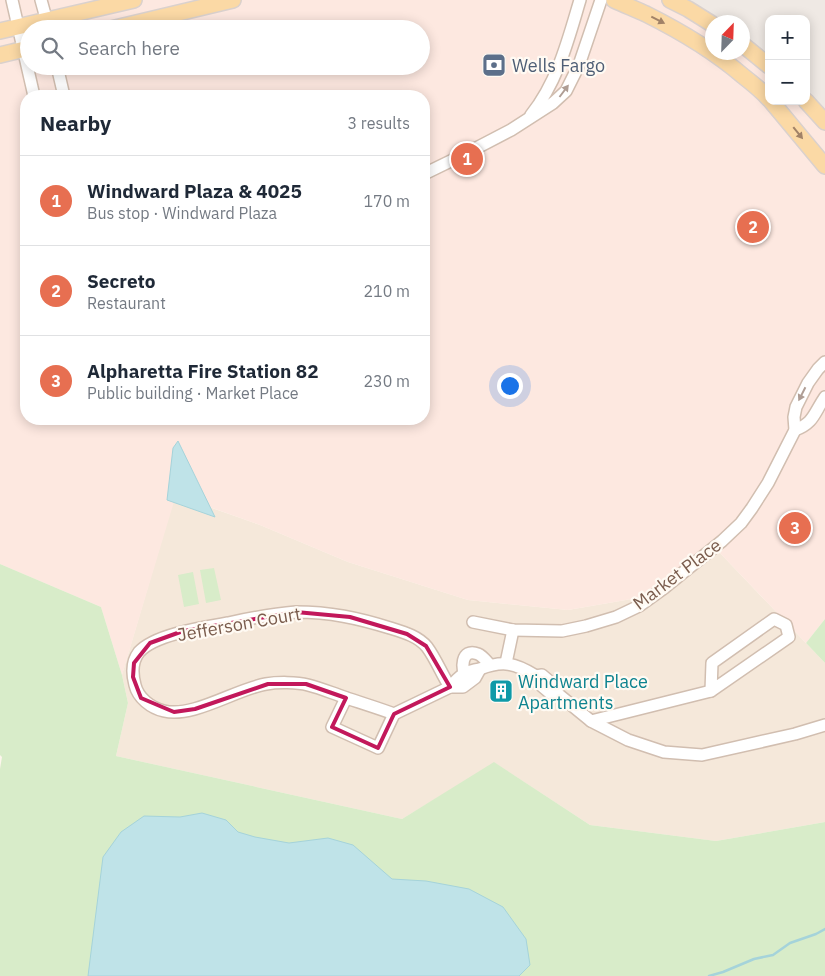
<!DOCTYPE html>
<html lang="en">
<head>
<meta charset="utf-8">
<style>
  :root { --surface:#fff; --page:#f6f6f7; --text:#1f2937; --muted:#747a83; --line:#e0e1e3; --accent:#e76f51 }
  body { margin:0; font-family:"IBM Plex Sans",sans-serif; background:var(--page); color:var(--text) }
  .controls { position:absolute; right:15px; top:15px; display:grid; overflow:hidden; border-radius:10px; box-shadow:0 2px 12px #0003 }
  .controls button { width:45px; height:45px; display:grid; place-items:center; padding:0; border:0; border-bottom:1px solid var(--line); background:var(--surface); color:var(--text); font:25px sans-serif }
  .compass { position:absolute; left:705px; top:15px; width:45px; height:45px; border-radius:50%; background:var(--surface); box-shadow:0 2px 12px #0003; rotate:23deg }
  .you { position:absolute; left:509px; top:385px; width:18px; height:18px; margin:-12px; border:4px solid #fff; border-radius:50%; background:#1a73e8; box-shadow:0 0 0 8px #1a73e833 }
  .badge { display:grid; place-items:center; width:32px; height:32px; border-radius:50%; background:var(--accent); color:#fff; font-size:16px; font-weight:700 }
  .pin { position:absolute; translate:-50% -50%; border:2px solid #fff; box-shadow:0 1px 5px #0006 }
  .list { margin:0; padding:0; list-style:none }
  h2 { display:flex; justify-content:space-between; align-items:center; height:65px; margin:0; padding:0 20px; font-size:21px }
  h2 small { font-size:16px; font-weight:400; color:var(--muted) }
  .list li { display:grid; grid-template-columns:32px 1fr auto; gap:15px; align-items:center; box-sizing:border-box; height:90px; padding:0 20px; border-top:1px solid var(--line) }
  .list b { display:block; font-size:19px; white-space:nowrap }
  .list p { margin:0; font-size:16px; white-space:nowrap; color:var(--muted) }
  .list em { font-size:16px; font-style:normal; color:var(--muted) }
  .icon { flex:none; width:28px; height:28px; fill:none; stroke:currentColor; stroke-width:2; stroke-linecap:round; stroke-linejoin:round }
  .map { position:relative; flex:none; width:825px; height:976px; overflow:hidden }
  .search { position:absolute; background:var(--surface); box-shadow:0 2px 12px #0003; left:20px; top:20px; width:410px; height:55px; display:flex; align-items:center; gap:12px; box-sizing:border-box; padding:0 18px; border-radius:28px; color:var(--muted); font-size:19px }
  .panel { position:absolute; background:var(--surface); box-shadow:0 2px 12px #0003; left:20px; top:90px; width:410px; height:335px; border-radius:20px }
  .map>svg:first-child { display:block }
</style>
</head>
<body>
<div class="map">
<svg width="825" height="976" viewBox="0 0 825 976">
  <rect width="100%" height="100%" fill="#fdf6ec"/>
  <polygon fill="#f5e8da" points="175,495 260,525 348,562 468,600 568,610 666,593 718,551 825,663 825,822 716,841 590,825 495,763 402,819 116,756 128,703 122,675"/>
  <path fill="#fde8e0" fill-rule="evenodd" d="M 0,0 L 825,0 L 825,619 L 806,643 L 718,551 L 666,593 L 568,610 L 468,600 L 348,562 L 260,525 L 176,495 L 122,675 L 101,607 L 0,564 ZM 769,19 L 806,19 L 806,101 L 769,101 ZM 712,22 L 742,22 L 742,52 L 712,52 ZM 29,29 L 421,29 L 421,66 L 29,66 ZM 26,96 L 424,96 L 424,419 L 26,419 Z"/>
  <polygon fill="#efe9e4" points="683,0 825,0 825,116 806,93 806,19 769,19 769,58 743,36 742,22 727,22"/>
  <g fill="#d8ecc9">
    <polygon points="0,564 101,607 122,675 128,703 116,756 402,819 494,762 590,825 716,841 825,822 825,976 0,976 0,769 2,757 0,755"/>
    <polygon points="214,568 221,600 206,603 200,570"/>
    <polygon points="193,572 199,604 184,607 178,575"/>
    <polygon points="825,619 825,663 806,643"/>
  </g>
  <g fill="#bfe3e8" stroke="#a5d3da">
    <polygon points="178,441 215,517 167,500 173,448"/>
    <polygon points="202,813 226,820 238,832 255,837 289,843 328,838 353,845 392,879 426,881 469,889 503,907 526,939 530,965 519,976 88,976 103,857 121,832 144,816 180,817"/>
  </g>
  <g fill="none" stroke-linecap="round" stroke-linejoin="round">
    <polyline stroke="#a5d3da" stroke-width="2.5" points="709,976 723,972 754,959 773,955 790,943 816,934 825,929"/>
    <g stroke="#d1beb0" stroke-width="14">
      <g id="minor">
        <polyline points="12,0 34,96"/>
        <polyline points="41,0 49,29"/>
        <polyline points="57,66 64,96"/>
        <path d="M 531,115 C 558,81 568,40 580,0"/>
        <polyline points="424,174 465,154 511,130 553,103 566,91 579,65 601,0"/>
        <path d="M 795,430 C 814,423 814,413 825,397"/>
        <path d="M 296,612 C 330,612 358,618 390,628 C 403,632 418,636 427,647 C 436,659 442,675 450,687 L 394,714 C 378,708 361,703 344,697 C 332,693 320,688 308,685 C 297,682 277,682 266,684 C 236,689 194,718 164,711 C 151,708 138,698 135,685 C 132,674 132,661 139,652 C 155,634 205,627 228,623 C 251,618 273,614 296,612 Z"/>
        <polygon points="774,619 786,625 789,637 711,691 712,663"/>
        <polyline points="473,622 513,630 562,631 586,626 616,617 639,606 664,588 722,541 741,523 752,508 768,483 795,430 794,417 796,407 808,383 818,369 825,362"/>
        <polyline points="506,663 513,630"/>
        <path d="M 480,669 L 475,678 L 463,687 L 450,687 C 459,676 465,671 480,669 Z"/>
        <path d="M 480,669 C 503,660 515,663 536,676"/>
        <polygon points="542,675 555,686 558,694 550,693 537,682 536,676"/>
        <path d="M 467,679 C 460,670 461,647 478,654 C 483,656 486,661 490,665"/>
        <polyline points="558,694 591,721 628,740 664,752 702,755 795,734 825,725"/>
        <polyline points="346,698 332,727 378,748 394,714"/>
        <polyline points="591,721 711,691"/>
      </g>
    </g>
    <g stroke="#dad1cd" stroke-width="18">
      <g id="major">
        <path d="M 614,0 C 625,5 635,9 646,14 C 680,31 714,51 743,76 C 752,83 761,90 769,99"/>
        <polyline points="670,0 688,9 712,24"/>
        <polyline points="111,29 233,0"/>
        <polyline points="0,31 134,0"/>
        <polyline points="742,44 769,66"/>
        <polyline points="0,55 29,48"/>
        <polyline points="771,101 825,166"/>
        <polyline points="806,101 825,122"/>
      </g>
    </g>
    <use href="#minor" stroke="#fff" stroke-width="11"/>
    <use href="#major" stroke="#fbd9a5" stroke-width="15"/>
  </g>
  <defs><path id="oneway-solid" d="M-6-.8H1V-3.2L6.5 0L1 3.2V.8H-6Z" transform="scale(1.25)"/></defs>
  <g fill="#a18267">
    <use href="#oneway-solid" transform="translate(658 20) rotate(27)"/>
    <use href="#oneway-solid" transform="translate(798 133) rotate(51)"/>
  </g>
  <g fill="#af9d94">
    <use href="#oneway-solid" transform="translate(564 91) rotate(-53)"/>
    <use href="#oneway-solid" transform="translate(802 394) rotate(117)"/>
  </g>
  <path fill="none" stroke="#c2185b" stroke-width="4" stroke-linejoin="round" d="M 296,612 L 350,617 L 407,634 L 426,646 L 450,687 L 394,714 L 378,748 L 332,727 L 346,698 L 306,684 L 268,684 L 195,709 L 174,712 L 141,698 L 133,677 L 134,663 L 150,643 L 183,631 Z"/>
  <defs>
    <g id="bank-square" transform="scale(1.25)"><rect x="-9" y="-9" width="18" height="18" rx="4" fill="#5c6f8a" stroke="#fffaf3"/><path d="M-6-4H6V4H-6ZM0-2.3a2.3 2.3 0 1 0 0 4.6a2.3 2.3 0 1 0 0-4.6Z" fill="#fff"/></g>
    <g id="building-square" transform="scale(1.25)"><rect x="-9" y="-9" width="18" height="18" rx="4" fill="#0f9aa8" stroke="#fffaf3"/><path d="M-4-6H4V6H1V3H-1V6H-4ZM-2.5-4.3h1.7v1.8h-1.7ZM.8-4.3h1.7v1.8H.8ZM-2.5-1h1.7V.8h-1.7ZM.8-1h1.7V.8H.8Z" fill="#fff"/></g>
  </defs>
  <g fill-rule="evenodd">
    <use href="#bank-square" x="494" y="65"/>
    <use href="#building-square" x="501" y="691"/>
  </g>
  <g text-anchor="middle" dominant-baseline="central" stroke-width="4.5" stroke-linejoin="round" paint-order="stroke">
    <g font-size="18" fill="#4e5e75" stroke="#fffaf3" text-anchor="start">
      <text x="512" y="65">Wells Fargo</text>
    </g>
    <g font-size="18" fill="#7a5c4d" stroke="#fffaf3">
      <text transform="translate(677 574) rotate(-37)">Market Place</text>
      <text transform="translate(239 624) rotate(-10)">Jefferson Court</text>
    </g>
    <g font-size="18" fill="#0d838f" stroke="#fffaf3" text-anchor="start">
      <text x="518" y="681">Windward Place<tspan x="518" dy="21">Apartments</tspan></text>
    </g>
  </g>
</svg>
<div class="controls">
<button>+</button>
<button>−</button>
</div>
<svg class="compass" viewBox="-18 -18 36 36"><path d="M0-13l5 13h-10z" fill="#e53935"/><path d="M0 13l5-13h-10z" fill="#747a83"/></svg>
<div class="you"></div>
<div class="pin badge" style="left:467px;top:159px">1</div>
<div class="pin badge" style="left:753px;top:227px">2</div>
<div class="pin badge" style="left:795px;top:528px">3</div>
<div class="search"><svg class="icon" aria-label="search" viewBox="0 0 24 24"><circle cx="10" cy="10" r="6"/><path d="M15 15l6 6"/></svg>Search here</div>
<section class="panel">
<h2>Nearby<small>3 results</small></h2>
<ul class="list">
<li><span class="badge">1</span><div><b>Windward Plaza &amp; 4025</b><p>Bus stop · Windward Plaza</p></div><em>170 m</em></li>
<li><span class="badge">2</span><div><b>Secreto</b><p>Restaurant</p></div><em>210 m</em></li>
<li><span class="badge">3</span><div><b>Alpharetta Fire Station 82</b><p>Public building · Market Place</p></div><em>230 m</em></li>
</ul>
</section>
</div>
</body>
</html>
